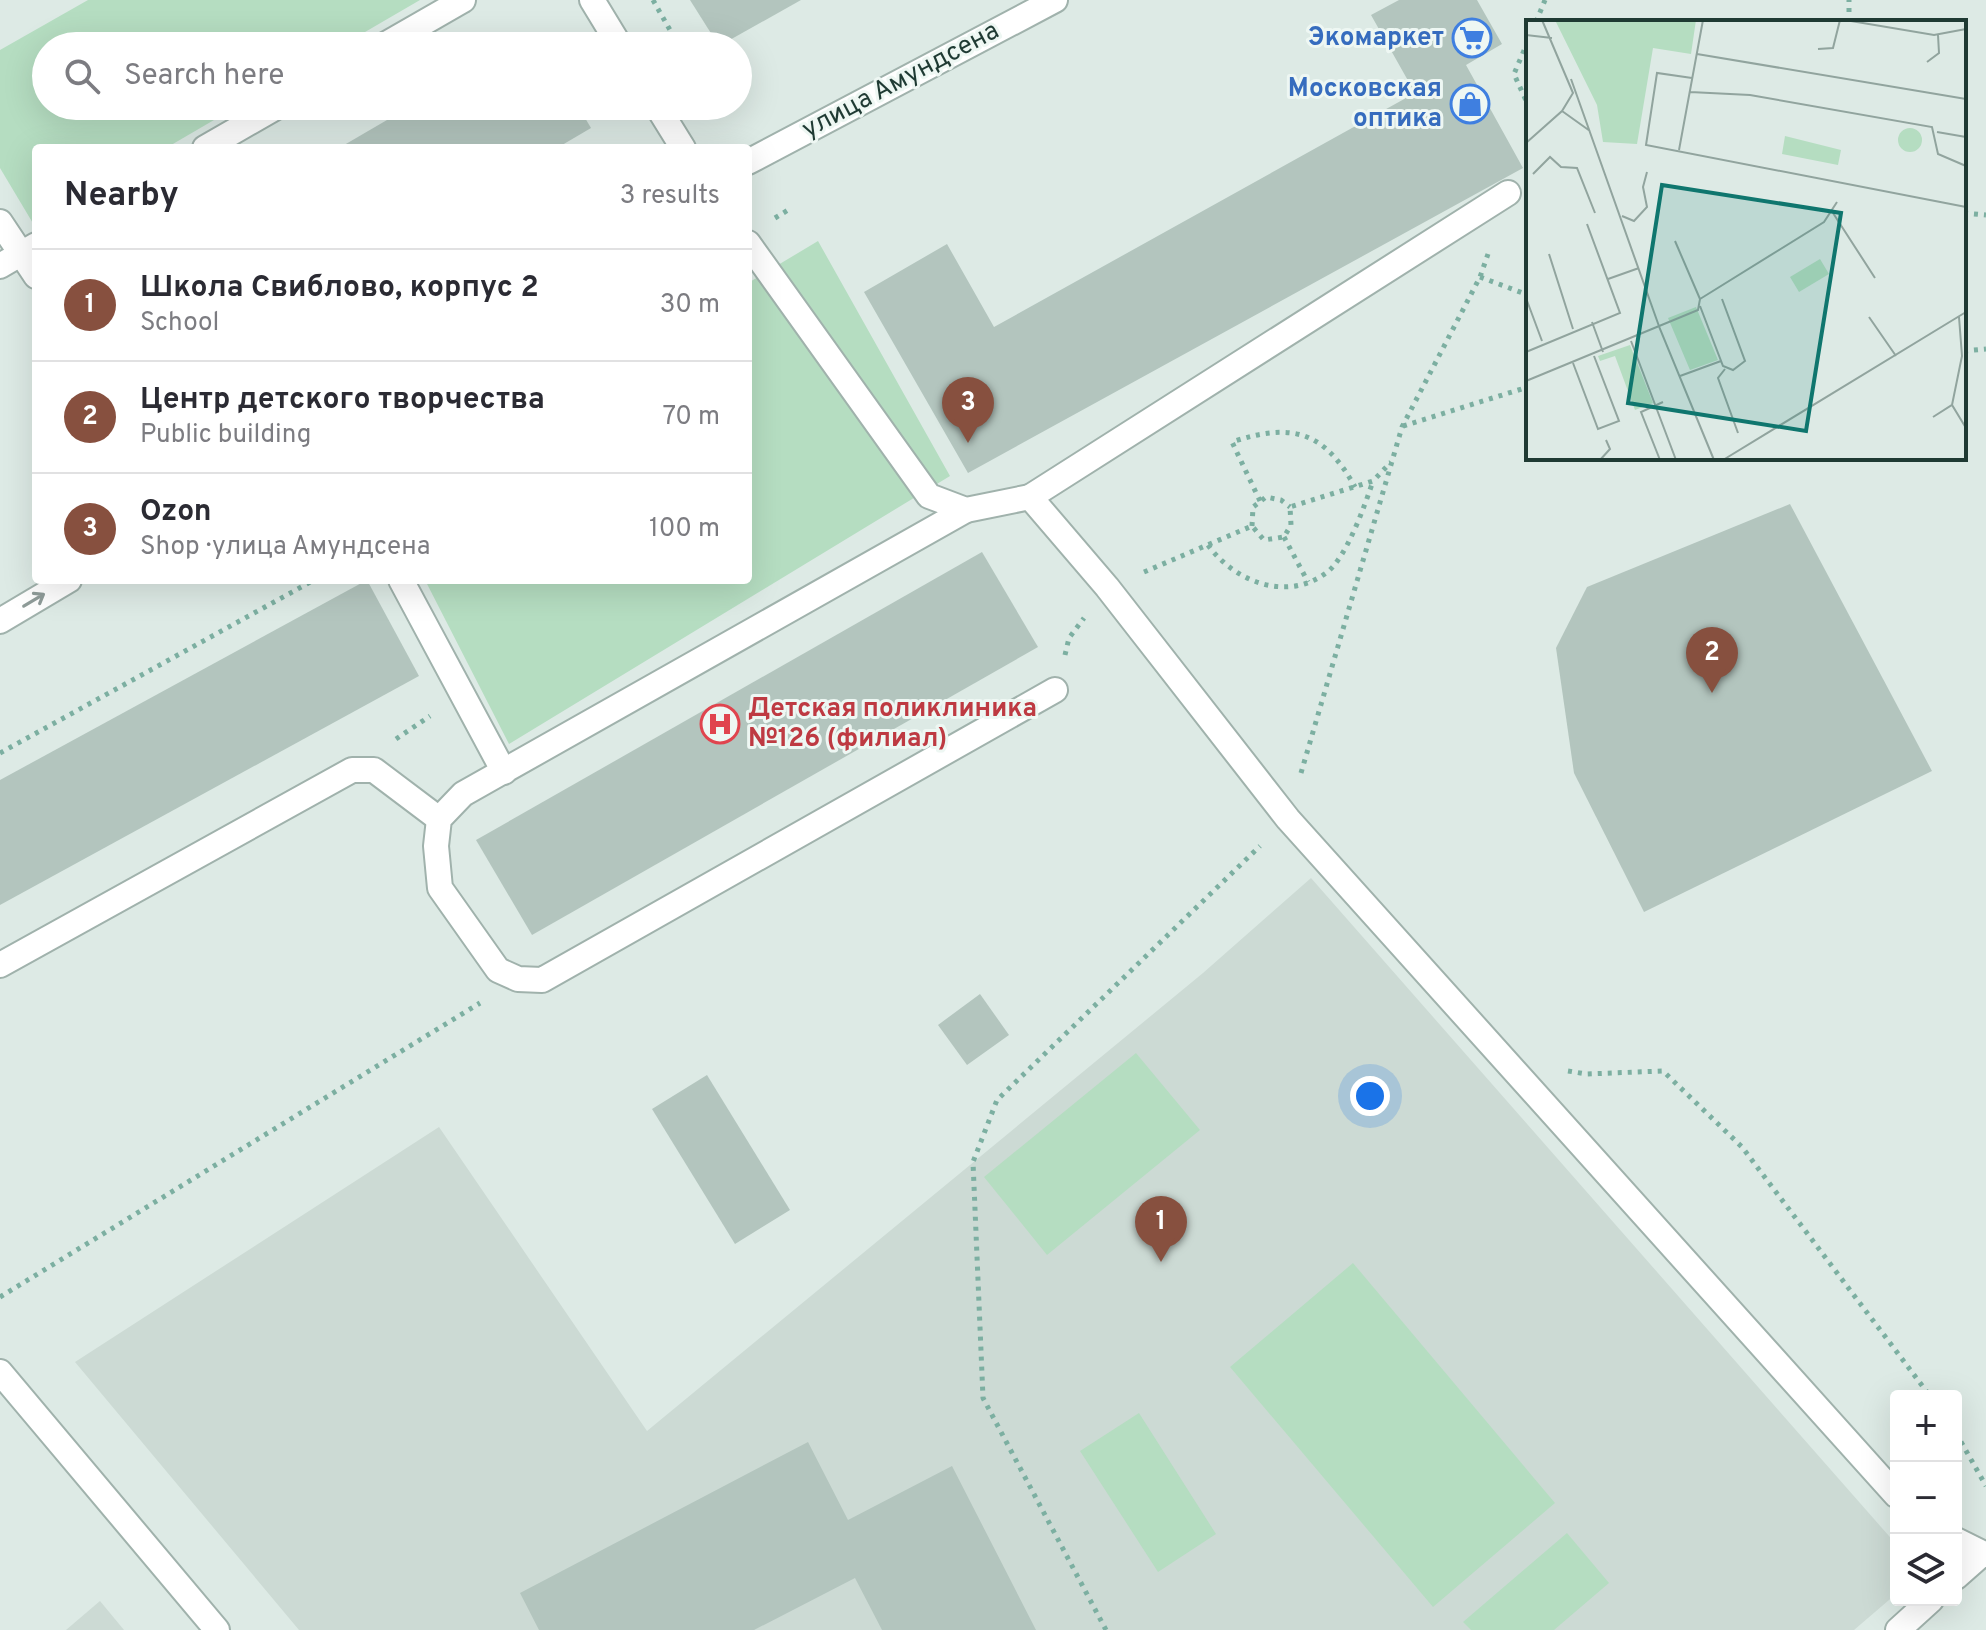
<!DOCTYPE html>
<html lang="en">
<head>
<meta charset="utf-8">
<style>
  :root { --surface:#fff; --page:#f2f2f3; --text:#2b2b33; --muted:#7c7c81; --line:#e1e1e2; --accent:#87503f }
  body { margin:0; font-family:Overpass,sans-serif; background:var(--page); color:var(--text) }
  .controls { position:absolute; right:24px; bottom:24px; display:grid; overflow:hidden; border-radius:8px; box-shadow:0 8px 32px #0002 }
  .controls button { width:72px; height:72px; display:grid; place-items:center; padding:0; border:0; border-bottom:2px solid var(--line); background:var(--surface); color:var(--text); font:40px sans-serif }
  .you { position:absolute; left:1370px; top:1096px; width:28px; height:28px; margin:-20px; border:6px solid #fff; border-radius:50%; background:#1a73e8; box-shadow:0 0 0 12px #1a73e833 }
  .badge { display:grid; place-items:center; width:52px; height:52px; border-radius:50%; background:var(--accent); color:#fff; font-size:26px; font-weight:700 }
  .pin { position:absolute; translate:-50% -66px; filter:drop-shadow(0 2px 4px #0008) }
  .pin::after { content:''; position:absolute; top:42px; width:28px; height:24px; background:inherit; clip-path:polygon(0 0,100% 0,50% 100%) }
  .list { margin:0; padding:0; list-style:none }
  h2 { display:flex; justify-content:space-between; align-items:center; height:104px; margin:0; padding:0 32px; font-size:34px }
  h2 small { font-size:26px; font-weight:400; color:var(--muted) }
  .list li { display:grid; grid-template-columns:52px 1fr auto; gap:24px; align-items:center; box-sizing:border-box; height:112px; padding:0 32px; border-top:2px solid var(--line) }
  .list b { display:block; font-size:30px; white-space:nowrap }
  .list p { margin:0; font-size:26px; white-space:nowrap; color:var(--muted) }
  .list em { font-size:26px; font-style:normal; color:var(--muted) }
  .icon { flex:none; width:44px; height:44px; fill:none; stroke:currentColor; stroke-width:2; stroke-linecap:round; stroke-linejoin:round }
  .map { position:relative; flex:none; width:1986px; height:1630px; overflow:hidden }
  .search { position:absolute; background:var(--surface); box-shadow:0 8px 32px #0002; left:32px; top:32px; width:720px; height:88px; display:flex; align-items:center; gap:20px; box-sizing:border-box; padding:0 28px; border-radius:44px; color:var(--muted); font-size:30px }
  .panel { position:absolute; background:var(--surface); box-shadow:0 8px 32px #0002; left:32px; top:144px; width:720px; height:440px; border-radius:8px }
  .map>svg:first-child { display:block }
</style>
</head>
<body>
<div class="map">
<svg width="1986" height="1630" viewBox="0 0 1986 1630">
  <rect width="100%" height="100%" fill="#ddeae5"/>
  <g fill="#ccdad4">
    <polygon points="1311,878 1896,1544 1896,1594 1854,1630 299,1630 75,1362 439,1127 647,1431 1203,973"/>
    <polygon points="100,1601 124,1630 66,1630"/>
  </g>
  <g fill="#b5ddc1">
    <polygon points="88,0 420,0 341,46 46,46 46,106 238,106 166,148 36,148 34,225 0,168 0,50"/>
    <polygon points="818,241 950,476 509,744 425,580 748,580 748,283"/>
    <polygon points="1136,1053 1200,1130 1047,1255 984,1177"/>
    <polygon points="1353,1263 1555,1503 1433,1607 1230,1367"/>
    <polygon points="1139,1413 1216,1534 1158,1572 1080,1451"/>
    <polygon points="1567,1533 1609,1583 1554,1630 1471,1630 1463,1622"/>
  </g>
  <g fill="#b3c5be">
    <polygon points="690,0 801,0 719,46"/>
    <polygon points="1399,0 1477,0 1502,44 1466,65 1523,168 968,473 864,292 947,244 994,327 1415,93 1371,15"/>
    <polygon points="411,106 578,106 591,128 557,148 339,148"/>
    <polygon points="1790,504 1932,771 1644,912 1574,773 1556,648 1587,587"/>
    <polygon points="982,552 1038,647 532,935 476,840"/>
    <polygon points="367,580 419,676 0,905 0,780"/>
    <polygon points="980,994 1009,1035 967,1065 938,1025"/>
    <polygon points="707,1075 790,1210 735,1244 652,1109"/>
    <polygon points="808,1442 848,1520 952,1466 1036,1630 882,1630 855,1578 754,1630 539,1630 520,1593"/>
  </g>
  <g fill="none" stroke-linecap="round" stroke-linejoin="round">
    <g stroke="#a0b2ac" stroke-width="28">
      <g id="service">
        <polyline points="383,46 463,0"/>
        <polyline points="205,148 278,106"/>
        <polyline points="0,222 36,276"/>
        <polyline points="748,243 929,496 966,510 1030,497 1107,587 1288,819 1896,1495"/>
        <polyline points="0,266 36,245"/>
        <polyline points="1030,497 1508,193"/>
        <polyline points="966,510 463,794 439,819 436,846 440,888 498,970 518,979 542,980 1055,690"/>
        <polyline points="401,580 504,772"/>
        <polyline points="0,965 352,770 374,770 439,819"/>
        <polyline points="1956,1540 1986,1555"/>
        <polyline points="1956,1577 1982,1554"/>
        <polyline points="1898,1630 1931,1600"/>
      </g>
    </g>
    <g stroke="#a0b2ac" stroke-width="28">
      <g id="minor">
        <polyline points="592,0 620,46"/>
        <polyline points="657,106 683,148"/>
        <polyline points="0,1372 217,1630"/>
      </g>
    </g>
    <g stroke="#a0b2ac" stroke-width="28">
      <g id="tertiary">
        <polyline points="748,162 1055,0"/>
        <polyline points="0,621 69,580"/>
      </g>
    </g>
    <g stroke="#7cafa1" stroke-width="5" stroke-dasharray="4 6" stroke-linecap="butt">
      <polyline points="653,0 679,46"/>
      <polyline points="1536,22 1545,0"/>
      <polyline points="1849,22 1849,0"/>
      <polyline points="1528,41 1514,74 1528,105"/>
      <polyline points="1964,213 1986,215"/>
      <polyline points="775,218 788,210"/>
      <polyline points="1480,277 1528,295"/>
      <polyline points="1964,351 1986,349"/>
      <polyline points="1403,426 1528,387"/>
      <path d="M 1260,501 L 1232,442 C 1292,422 1324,431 1355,487"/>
      <polyline points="1252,526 1253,507 1266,497 1281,500 1290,507"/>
      <polyline points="1284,537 1308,582"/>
      <path d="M 1208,545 C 1233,580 1285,603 1326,573 C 1346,559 1365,505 1373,481"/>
      <polyline points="1144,572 1252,526 1264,540 1284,537 1291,525 1290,507 1373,481 1391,462"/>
      <polyline points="1065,655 1069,638 1084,618"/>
      <polyline points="396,739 430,716"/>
      <polyline points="0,753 314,580"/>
      <polyline points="1301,773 1402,427 1480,277 1488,254"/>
      <polyline points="1568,1071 1586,1074 1663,1071 1742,1147 1930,1396"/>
      <polyline points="0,1297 480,1003"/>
      <polyline points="1956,1433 1986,1486"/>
      <polyline points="1106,1630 983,1398 973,1162 997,1100 1260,846"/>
    </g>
    <use href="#service" stroke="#fff" stroke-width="24"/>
    <use href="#minor" stroke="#fff" stroke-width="24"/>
    <use href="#tertiary" stroke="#fff" stroke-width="24"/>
  </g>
  <defs><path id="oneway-shaft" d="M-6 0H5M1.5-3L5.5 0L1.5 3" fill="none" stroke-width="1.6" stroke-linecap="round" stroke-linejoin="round" transform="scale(2)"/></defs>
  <use stroke="#8f9c99" href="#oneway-shaft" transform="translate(34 600) rotate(-31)"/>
  <defs>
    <g id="supermarket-ring" transform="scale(2)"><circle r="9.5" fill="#eef7f3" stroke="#3f7fe0" stroke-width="1.5"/><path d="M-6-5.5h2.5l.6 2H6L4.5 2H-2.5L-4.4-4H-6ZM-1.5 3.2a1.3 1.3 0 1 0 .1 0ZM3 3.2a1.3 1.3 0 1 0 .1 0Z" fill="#3f7fe0"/></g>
    <g id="shop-ring" transform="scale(2)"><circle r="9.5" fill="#eef7f3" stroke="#3f7fe0" stroke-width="1.5"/><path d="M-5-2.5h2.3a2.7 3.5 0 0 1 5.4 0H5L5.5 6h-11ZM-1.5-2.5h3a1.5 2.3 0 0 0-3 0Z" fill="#3f7fe0"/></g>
    <g id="hospital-ring" transform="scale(2)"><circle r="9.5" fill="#eef7f3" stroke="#e0444e" stroke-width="1.5"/><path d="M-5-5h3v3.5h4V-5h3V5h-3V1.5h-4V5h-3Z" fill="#e0444e"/></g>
  </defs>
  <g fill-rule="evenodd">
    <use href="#supermarket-ring" x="1472" y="38"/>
    <use href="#shop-ring" x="1470" y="104"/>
    <use href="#hospital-ring" x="720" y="724"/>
  </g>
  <g text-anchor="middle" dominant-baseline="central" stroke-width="6" stroke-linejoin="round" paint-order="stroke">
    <g font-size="26" font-weight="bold" fill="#366cbe" stroke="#eef7f3" text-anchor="end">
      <text x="1444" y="38">Экомаркет</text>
      <text x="1442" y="89">Московская<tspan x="1442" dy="30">оптика</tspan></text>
    </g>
    <g font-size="26" fill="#1f3a33" stroke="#eef7f3">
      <text transform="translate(901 81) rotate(-28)">улица Амундсена</text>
    </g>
    <g font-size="26" font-weight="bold" fill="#be3a42" stroke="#eef7f3" text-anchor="start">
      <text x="748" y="709">Детская поликлиника<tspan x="748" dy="30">№126 (филиал)</tspan></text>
    </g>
  </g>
  <g transform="translate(1526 20)">
    <rect width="440" height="440" fill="#ddeae5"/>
    <path d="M 29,0 L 170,0 L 165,34 L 127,28 L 111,124 L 77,122 L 71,85 ZM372 120a12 12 0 1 1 24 0a12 12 0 1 1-24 0ZM 259,116 L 315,130 L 312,145 L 256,134 ZM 294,239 L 303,254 L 273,272 L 264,257 ZM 170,287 L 192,340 L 164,350 L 142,298 ZM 104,325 L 127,383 L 109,390 L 89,336 L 74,341 L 72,336 Z" fill="#b5ddc1"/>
    <path fill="none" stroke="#91a49e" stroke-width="2" d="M 319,0 L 408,15 L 440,9M 0,15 L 26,18M 292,29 L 307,28 L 314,0M 171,34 L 440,79M 401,42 L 413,33 L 412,15M 166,58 L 131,53 L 120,125 L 440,187M 45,59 L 134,309 L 188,440M 164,72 L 224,75 L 406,107 L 412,134 L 440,146M 36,91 L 64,111M 411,112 L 440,117M 0,123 L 36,91 L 47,73 L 16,0M 153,130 L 177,0M 7,154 L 24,137 L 35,147 L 51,148 L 69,193M 307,193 L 349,258M 96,196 L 108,201 L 121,187 L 117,167 L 121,152M 149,221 L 174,279M 23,234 L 47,309M 82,259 L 113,248M 0,278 L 16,321M 174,286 L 197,346 L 207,350 L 219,341 L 196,279M 343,297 L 370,336M 66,302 L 77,332M 105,321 L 150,440M 0,332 L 94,293 L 61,204M 47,343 L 72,409 L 93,401 L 68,336M 199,349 L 192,358 L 212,413M 154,356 L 195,341M 0,361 L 172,290 L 174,279 L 298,202 L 311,182M 426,385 L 436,336 L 433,297M 407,397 L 426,385 L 440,408M 74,440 L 84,429 L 80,420M 134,440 L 115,392 L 137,382M 197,440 L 440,292"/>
    <path fill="#0f766e" fill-opacity="0.15" stroke="#0f766e" stroke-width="4" d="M 136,165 L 315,193 L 280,411 L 102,383 Z"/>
    <rect width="440" height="440" fill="none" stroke="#1f3a33" stroke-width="4"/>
  </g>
</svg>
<div class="controls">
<button>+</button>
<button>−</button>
<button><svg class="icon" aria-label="layers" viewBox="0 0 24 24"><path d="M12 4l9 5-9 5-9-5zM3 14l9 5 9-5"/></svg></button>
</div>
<div class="you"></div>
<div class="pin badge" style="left:1161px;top:1262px">1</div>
<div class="pin badge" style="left:1712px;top:693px">2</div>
<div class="pin badge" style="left:968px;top:443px">3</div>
<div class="search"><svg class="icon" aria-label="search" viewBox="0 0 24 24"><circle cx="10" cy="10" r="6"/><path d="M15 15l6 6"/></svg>Search here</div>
<section class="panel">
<h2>Nearby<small>3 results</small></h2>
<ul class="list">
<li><span class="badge">1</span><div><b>Школа Свиблово, корпус 2</b><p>School</p></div><em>30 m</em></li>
<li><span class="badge">2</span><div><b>Центр детского творчества</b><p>Public building</p></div><em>70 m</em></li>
<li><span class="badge">3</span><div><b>Ozon</b><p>Shop · улица Амундсена</p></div><em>100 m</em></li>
</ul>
</section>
</div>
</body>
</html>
